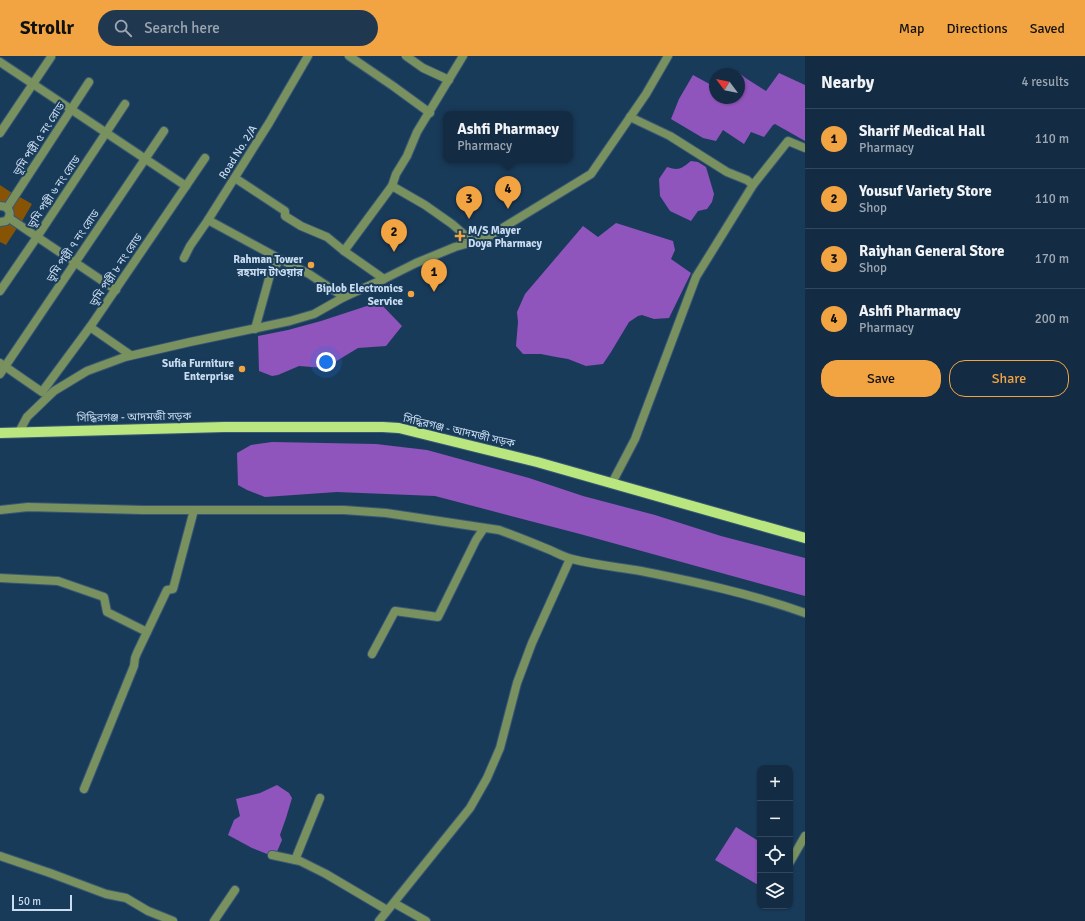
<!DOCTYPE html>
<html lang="en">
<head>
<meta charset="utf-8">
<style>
  :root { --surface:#132c44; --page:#20384f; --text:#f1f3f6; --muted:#9da7b2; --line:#32485d; --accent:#f3a442 }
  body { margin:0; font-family:Signika,"Noto Sans Bengali",sans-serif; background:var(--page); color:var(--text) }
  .controls { position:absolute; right:12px; bottom:12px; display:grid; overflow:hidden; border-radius:8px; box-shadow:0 1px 3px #0004 }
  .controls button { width:36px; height:36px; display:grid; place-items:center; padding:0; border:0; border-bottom:1px solid var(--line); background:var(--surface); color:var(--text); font:20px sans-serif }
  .compass { position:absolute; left:709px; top:12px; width:36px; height:36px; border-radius:50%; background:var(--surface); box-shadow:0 1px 3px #0004; rotate:302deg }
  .scale { position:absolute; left:12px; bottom:10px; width:60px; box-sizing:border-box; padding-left:4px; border:2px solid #c9dcf0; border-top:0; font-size:11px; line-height:14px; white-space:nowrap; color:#c9dcf0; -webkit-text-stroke:3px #193b5a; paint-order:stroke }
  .you { position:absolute; left:326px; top:306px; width:14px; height:14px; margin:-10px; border:3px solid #fff; border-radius:50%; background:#1a73e8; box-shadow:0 0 0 6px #1a73e833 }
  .badge { display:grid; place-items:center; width:26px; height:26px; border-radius:50%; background:var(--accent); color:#111; font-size:13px; font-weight:700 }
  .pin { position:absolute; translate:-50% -33px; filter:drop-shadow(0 1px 2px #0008) }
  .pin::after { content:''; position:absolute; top:21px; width:14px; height:12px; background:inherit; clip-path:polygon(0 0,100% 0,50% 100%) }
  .popup { position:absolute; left:443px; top:55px; width:130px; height:52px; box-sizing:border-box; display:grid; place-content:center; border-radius:8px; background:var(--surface); filter:drop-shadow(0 1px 3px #0005); font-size:13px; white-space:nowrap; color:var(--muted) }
  .popup b { font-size:15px; color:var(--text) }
  .popup::after { content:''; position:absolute; left:50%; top:100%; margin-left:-8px; border:8px solid transparent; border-top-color:var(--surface) }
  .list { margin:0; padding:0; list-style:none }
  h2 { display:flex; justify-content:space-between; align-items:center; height:52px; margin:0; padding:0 16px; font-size:17px }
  h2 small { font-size:13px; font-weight:400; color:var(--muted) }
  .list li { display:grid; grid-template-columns:26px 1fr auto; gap:12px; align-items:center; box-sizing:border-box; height:60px; padding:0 16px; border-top:1px solid var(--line) }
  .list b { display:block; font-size:15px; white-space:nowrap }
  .list p { margin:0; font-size:13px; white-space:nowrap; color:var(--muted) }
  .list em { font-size:13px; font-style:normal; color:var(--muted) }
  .actions { display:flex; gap:8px; padding:12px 16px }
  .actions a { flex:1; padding:9px 0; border:1px solid var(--accent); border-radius:16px; text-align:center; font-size:14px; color:var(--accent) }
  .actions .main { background:var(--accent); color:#111 }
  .icon { flex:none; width:22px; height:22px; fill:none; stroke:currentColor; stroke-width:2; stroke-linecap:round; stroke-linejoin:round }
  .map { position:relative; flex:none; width:805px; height:865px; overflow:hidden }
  header { display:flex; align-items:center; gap:24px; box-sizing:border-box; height:56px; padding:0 20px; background:var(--accent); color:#111 }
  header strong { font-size:19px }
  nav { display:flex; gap:22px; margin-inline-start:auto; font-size:14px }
  .search { width:280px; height:36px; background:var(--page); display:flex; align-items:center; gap:10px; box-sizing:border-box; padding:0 14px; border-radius:22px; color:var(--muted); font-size:15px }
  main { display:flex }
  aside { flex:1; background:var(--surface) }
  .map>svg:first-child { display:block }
</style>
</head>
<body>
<header>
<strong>Strollr</strong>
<div class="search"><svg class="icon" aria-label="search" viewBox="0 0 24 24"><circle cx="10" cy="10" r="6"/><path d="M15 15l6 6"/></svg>Search here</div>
<nav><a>Map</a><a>Directions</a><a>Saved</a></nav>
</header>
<main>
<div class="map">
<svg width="805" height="865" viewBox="0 0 805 865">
  <rect width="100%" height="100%" fill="#193b5a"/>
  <g fill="#875405">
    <polygon points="0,129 12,137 5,148 0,147"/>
    <polygon points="18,140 32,148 21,167 12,161 14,157 10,151"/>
    <polygon points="9,166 17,172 6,189 0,186 0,168"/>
  </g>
  <g fill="#9054bd">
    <polygon points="738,16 747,23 766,35 779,17 805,29 805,85 775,68 773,69 764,81 751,76 744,88 723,74 716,85 703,82 671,63 679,43 693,19 715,31 715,42 739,42 739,18 737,18"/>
    <path d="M 691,105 L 698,106 L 706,111 L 714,138 L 712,146 L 707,153 L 698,155 L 691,165 L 670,155 L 660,140 L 659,123 L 667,111 C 679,115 681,113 691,105 Z"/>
    <polygon points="616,167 673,185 675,194 671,203 691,217 669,262 654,263 642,259 638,260 629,266 611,296 603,308 586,310 568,303 556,301 541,298 523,298 516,290 518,266 517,256 525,238 583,170 598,181"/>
    <polygon points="379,246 402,270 386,290 358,292 325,312 299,310 278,319 272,320 259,315 258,280 288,274 321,265"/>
    <polygon points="272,386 376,388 427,394 529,422 583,440 655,459 721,480 805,502 805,540 580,478 435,440 337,436 265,441 247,434 238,429 237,397 251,389"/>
    <polygon points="277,729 289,737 292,742 286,762 280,779 282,784 276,798 267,798 252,792 228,779 234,764 240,760 236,743 260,737"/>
    <polygon points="736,771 760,786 760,830 715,804"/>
  </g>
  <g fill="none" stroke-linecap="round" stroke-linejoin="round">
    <g stroke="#395875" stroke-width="10">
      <g id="minor">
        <polyline points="349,0 393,30 430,57"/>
        <polyline points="406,0 423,12 449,24"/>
        <polyline points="0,6 186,130"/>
        <polyline points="630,61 670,80 727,116 747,124 753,129"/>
        <polyline points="0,77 51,1"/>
        <polyline points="235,122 285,155 285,160 301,170 327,181 344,195 384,223"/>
        <polyline points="392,130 425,149 452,168 473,186"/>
        <path d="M 0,150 C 9,150 13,158 6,165 L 0,166"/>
        <polyline points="7,152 89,26"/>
        <polyline points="9,162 116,234"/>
        <polyline points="208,164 280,203 270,219 255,273"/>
        <polyline points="344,195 392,130 396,118 407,100 417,76 463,0"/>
        <polyline points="184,202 190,190 208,164 269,67 308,0"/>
        <polyline points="280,203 309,218 344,241"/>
        <polyline points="0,235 37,181 125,48"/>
        <polyline points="90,271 129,298"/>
        <polyline points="0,307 42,336 90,271 205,102"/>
        <polyline points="0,318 164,75"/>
        <polyline points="19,376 27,361 54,335 87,315 125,301 190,286 290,265 314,258 344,241 384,223 416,207 455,191 473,186 491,179 591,118 646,38 668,0"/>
        <polyline points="612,427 635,383 696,221 753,129 788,85 805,92"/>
        <path d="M 0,454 L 28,451 L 143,454 L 344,454 L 386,457 L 499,474 C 516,480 533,487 550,494 C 557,497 564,501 572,503 C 595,509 618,511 641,515 C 696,526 752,538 805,557"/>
        <polyline points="0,522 58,525 104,541 107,556 147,576"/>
        <polyline points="372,598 395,555 438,561 476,484 484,472"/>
        <polyline points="84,733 134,610 135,602 137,597 167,534 173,533 194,454"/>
        <polyline points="272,799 300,805 326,818 387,854"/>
        <polyline points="0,800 50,817 106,838 126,842 148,855 173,865"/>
        <polyline points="295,804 320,742"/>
        <polyline points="790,806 805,780"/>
        <polyline points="394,847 426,865"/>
        <polyline points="214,865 235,834"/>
        <polyline points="379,865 470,752 487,722 500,692 517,627 532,587 570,503"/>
      </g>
    </g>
    <g stroke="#395875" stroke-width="12">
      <polyline id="major" points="0,377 224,371 383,371 399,372 537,406 805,482"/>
    </g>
    <use href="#minor" stroke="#79905f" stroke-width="8"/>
    <use href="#major" stroke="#b9e67f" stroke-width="10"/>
  </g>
  <g fill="#f3a442" stroke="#193b5a" stroke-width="1.5">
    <path d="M458 174h4v4h4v4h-4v4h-4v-4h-4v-4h4z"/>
    <circle cx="311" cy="209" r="4"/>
    <circle cx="411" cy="238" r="4"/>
    <circle cx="242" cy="313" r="4"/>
  </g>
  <g text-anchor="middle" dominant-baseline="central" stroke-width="4" stroke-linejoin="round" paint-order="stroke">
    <g font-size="11" fill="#c9dcf0" stroke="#193b5a">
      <text transform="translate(39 83) rotate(-57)">ভূমি পল্লী ৫ নং রোড</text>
      <text transform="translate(238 96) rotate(-58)">Road No. 2/A</text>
      <text transform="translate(54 136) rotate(-56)">ভূমি পল্লী ৬ নং রোড</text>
      <text transform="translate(73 190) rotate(-56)">ভূমি পল্লী ৭ নং রোড</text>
      <text transform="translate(116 214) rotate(-56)">ভূমি পল্লী ৮ নং রোড</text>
      <text transform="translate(134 361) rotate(-1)">সিদ্ধিরগঞ্জ - আদমজী সড়ক</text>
      <text transform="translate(459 375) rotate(13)">সিদ্ধিরগঞ্জ - আদমজী সড়ক</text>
    </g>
    <g font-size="11" font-weight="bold" fill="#c9dcf0" stroke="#193b5a" text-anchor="end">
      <text x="468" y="174" text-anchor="start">M/S Mayer<tspan x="468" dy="13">Doya Pharmacy</tspan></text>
      <text x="303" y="203">Rahman Tower<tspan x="303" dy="13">রহমান টাওয়ার</tspan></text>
      <text x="403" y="232">Biplob Electronics<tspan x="403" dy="13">Service</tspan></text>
      <text x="234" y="307">Sufia Furniture<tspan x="234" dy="13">Enterprise</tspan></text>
    </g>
  </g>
</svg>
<div class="controls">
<button>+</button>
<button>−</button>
<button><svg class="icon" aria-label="locate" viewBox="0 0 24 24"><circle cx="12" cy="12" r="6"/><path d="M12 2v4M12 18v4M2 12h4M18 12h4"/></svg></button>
<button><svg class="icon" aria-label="layers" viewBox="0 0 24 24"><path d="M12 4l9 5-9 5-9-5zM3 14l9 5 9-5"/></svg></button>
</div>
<svg class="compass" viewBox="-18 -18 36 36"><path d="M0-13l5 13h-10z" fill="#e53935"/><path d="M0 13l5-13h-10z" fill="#9da7b2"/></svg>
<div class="scale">50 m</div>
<div class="you"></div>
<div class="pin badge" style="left:434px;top:236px">1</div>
<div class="pin badge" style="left:394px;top:196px">2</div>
<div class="pin badge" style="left:469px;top:163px">3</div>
<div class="pin badge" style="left:508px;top:153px">4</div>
<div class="popup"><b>Ashfi Pharmacy</b>Pharmacy</div>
</div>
<aside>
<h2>Nearby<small>4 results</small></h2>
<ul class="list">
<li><span class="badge">1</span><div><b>Sharif Medical Hall</b><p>Pharmacy</p></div><em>110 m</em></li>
<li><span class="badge">2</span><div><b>Yousuf Variety Store</b><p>Shop</p></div><em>110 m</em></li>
<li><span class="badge">3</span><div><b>Raiyhan General Store</b><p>Shop</p></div><em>170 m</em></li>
<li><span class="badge">4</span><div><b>Ashfi Pharmacy</b><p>Pharmacy</p></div><em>200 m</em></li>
</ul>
<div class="actions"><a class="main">Save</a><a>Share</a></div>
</aside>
</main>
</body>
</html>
